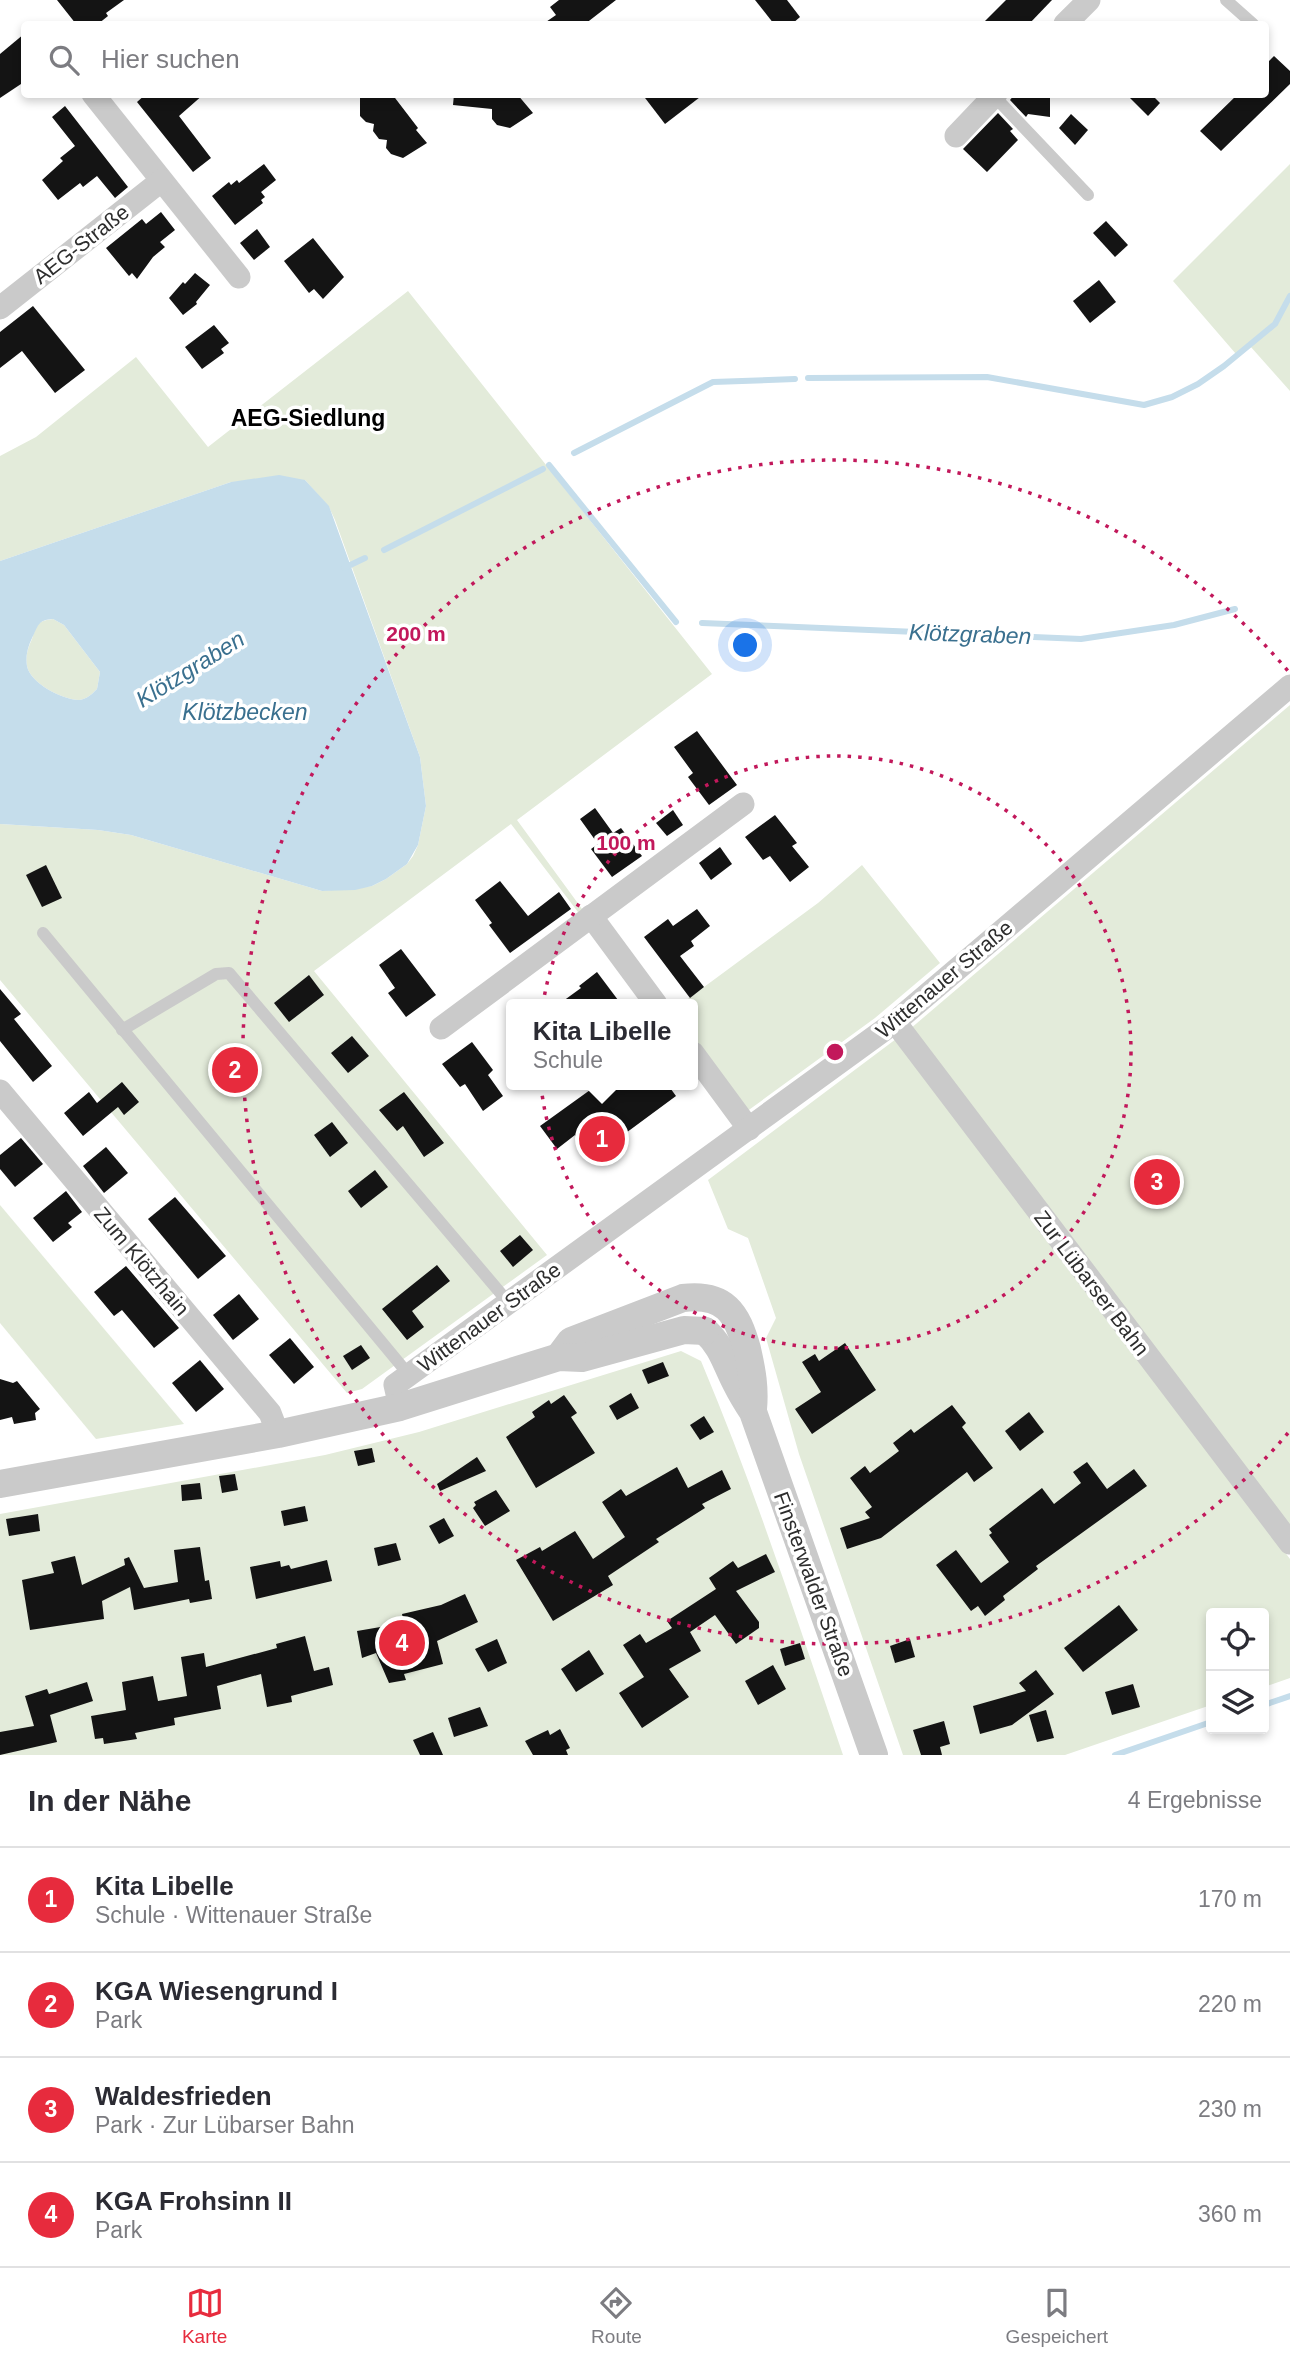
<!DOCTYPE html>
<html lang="de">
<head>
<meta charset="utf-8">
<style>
  :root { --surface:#fff; --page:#f7f7f7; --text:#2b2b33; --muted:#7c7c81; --line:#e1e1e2; --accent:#e72b3d }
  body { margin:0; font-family:Arial,sans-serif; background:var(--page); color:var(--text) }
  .controls { position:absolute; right:21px; bottom:21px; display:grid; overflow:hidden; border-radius:7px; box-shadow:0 4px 10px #0003 }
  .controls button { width:63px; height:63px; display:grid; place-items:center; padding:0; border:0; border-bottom:2px solid var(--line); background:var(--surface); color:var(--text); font:35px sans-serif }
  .you { position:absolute; left:746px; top:646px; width:24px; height:24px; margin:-18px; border:5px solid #fff; border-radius:50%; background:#1a73e8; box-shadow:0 0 0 10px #1a73e833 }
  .badge { display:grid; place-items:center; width:46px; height:46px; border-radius:50%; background:var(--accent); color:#fff; font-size:23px; font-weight:700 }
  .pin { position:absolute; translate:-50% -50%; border:4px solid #fff; box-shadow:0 2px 7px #0006 }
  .popup { position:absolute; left:506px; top:999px; width:192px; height:91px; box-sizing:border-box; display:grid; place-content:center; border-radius:7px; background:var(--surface); filter:drop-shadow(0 2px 5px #0005); font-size:23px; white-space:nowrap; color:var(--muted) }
  .popup b { font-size:26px; color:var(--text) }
  .popup::after { content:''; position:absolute; left:50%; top:100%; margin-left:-14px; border:14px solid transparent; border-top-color:var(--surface) }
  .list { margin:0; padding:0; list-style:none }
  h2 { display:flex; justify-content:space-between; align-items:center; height:91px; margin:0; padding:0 28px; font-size:30px }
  h2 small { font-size:23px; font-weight:400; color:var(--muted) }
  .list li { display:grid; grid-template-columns:46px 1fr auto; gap:21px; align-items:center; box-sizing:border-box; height:105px; padding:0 28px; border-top:2px solid var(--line) }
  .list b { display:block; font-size:26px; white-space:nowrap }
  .list p { margin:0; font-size:23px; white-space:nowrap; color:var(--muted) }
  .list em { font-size:23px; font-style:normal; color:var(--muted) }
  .icon { flex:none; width:38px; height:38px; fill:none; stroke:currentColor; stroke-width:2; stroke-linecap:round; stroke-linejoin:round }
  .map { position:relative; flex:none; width:1290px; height:1755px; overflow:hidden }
  .search { position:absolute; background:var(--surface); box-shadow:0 4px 10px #0003; left:21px; right:21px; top:21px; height:77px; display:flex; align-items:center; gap:18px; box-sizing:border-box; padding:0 24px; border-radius:7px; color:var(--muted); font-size:26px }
  .sheet { height:511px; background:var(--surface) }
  nav { display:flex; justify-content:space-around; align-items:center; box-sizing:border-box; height:98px; border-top:2px solid var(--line); background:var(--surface); font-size:19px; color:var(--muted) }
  nav a { display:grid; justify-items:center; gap:4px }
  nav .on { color:var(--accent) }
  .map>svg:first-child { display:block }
</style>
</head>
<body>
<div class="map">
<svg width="1290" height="1755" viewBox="0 0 1290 1755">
  <rect width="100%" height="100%" fill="#fff"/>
  <g fill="#e3ebda">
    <polygon points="1290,164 1290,391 1250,346 1236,354 1173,281"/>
    <polygon points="408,291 712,674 517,820 585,913 581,916 511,824 314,971 547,1255 362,1389 347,1393 0,980 0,824 98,830 131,835 322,891 372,886 386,879 407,864 413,856 418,845 426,806 420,757 335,520 329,507 305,480 231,482 0,561 0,456 36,437 136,357 208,447"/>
    <path d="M 53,619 L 64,625 L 100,672 L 97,689 C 92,694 87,699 79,700 C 63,700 30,683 27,666 C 25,656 28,648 32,639 C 37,625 36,621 53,619 Z"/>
    <polygon points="1290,705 1290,1549 910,1029"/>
    <polygon points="862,865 940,963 875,1018 746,1112 693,1042 693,1004 681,1004 818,903"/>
    <polygon points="900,1036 1290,1559 1290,1678 1264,1687 1264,1613 1211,1613 1211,1705 1065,1755 903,1755 799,1454 766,1338 776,1318 748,1238 728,1229 708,1180"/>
    <polygon points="0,1205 184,1424 96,1439 0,1323"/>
    <path d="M 681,1351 L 701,1361 C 755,1489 798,1623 843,1755 L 0,1755 L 0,1514 L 325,1455 L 419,1432 Z"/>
  </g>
  <path fill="#c5ddeb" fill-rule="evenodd" d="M 279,475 L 305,480 L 329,506 L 420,757 L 426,806 L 418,845 L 407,864 L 386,879 L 372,886 L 355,890 L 322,891 L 131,835 L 98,830 L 0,824 L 0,561 L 231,482 ZM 53,619 L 64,625 L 100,672 L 97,689 C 92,694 87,699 79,700 C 63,700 30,683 27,666 C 25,654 29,644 34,634 C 39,623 40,620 53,619 Z"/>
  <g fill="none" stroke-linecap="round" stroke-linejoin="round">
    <g stroke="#c5ddeb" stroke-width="6">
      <polyline points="808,378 987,377 1144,405 1172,397 1198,384 1224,366 1275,324 1290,296"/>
      <polyline points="574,453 713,382 795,379"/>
      <polyline points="549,465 676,622"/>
      <polyline points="384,550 543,469"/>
      <polyline points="344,568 365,558"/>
      <polyline points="702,623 1081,639 1174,625 1235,609"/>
      <polyline points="1264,1705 1290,1696"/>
      <polyline points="1115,1755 1211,1722"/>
    </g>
  </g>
  <g fill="#141414">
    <polygon points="57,0 124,0 106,13 108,16 98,24 76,24"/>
    <polygon points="559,0 616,0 585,24 543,24 556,15 550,7"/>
    <polygon points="755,0 787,0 800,17 792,24 774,24"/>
    <polygon points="1006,0 1052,0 1029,24 982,24"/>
    <polygon points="24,34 24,82 0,98 0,54"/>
    <polygon points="1274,56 1290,71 1290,84 1221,151 1200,131 1238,94 1265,94 1265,65"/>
    <polygon points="146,94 204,94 179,116 211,158 193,172 137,102"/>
    <polygon points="360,94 392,94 418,128 416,130 427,143 403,158 391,154 386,148 387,140 379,139 373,131 374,124 366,122 360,116"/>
    <polygon points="454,94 517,94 533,113 510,128 497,125 492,119 492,109 453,105"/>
    <polygon points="642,94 704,94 665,124"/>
    <polygon points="1015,94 1050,94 1050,117 1028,114 1026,117 1010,100"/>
    <polygon points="1126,94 1151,94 1160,103 1148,116"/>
    <polygon points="65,106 128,187 115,198 97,176 83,187 80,183 58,200 42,180 63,161 60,158 75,146 52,117"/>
    <polygon points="998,113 1013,129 1010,131 1018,140 987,172 963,149"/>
    <polygon points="1071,114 1088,130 1075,145 1059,128"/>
    <polygon points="264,164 276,180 261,192 265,197 261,200 263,203 235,225 212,196 229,182 231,185 237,180 239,183"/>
    <polygon points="161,212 175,230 160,242 165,247 153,257 137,279 132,273 129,276 106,248 142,219 146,224"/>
    <polygon points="1106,221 1128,245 1115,257 1093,233"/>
    <polygon points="257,229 270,247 254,260 240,243"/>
    <polygon points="313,238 344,277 323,299 314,289 309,293 284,261"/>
    <polygon points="195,273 210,285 196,302 197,304 183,315 169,298 183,282 185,284"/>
    <polygon points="1099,280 1116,302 1090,323 1073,301"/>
    <polygon points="33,306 85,370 55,393 22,351 0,368 0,332"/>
    <polygon points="214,325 229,343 221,349 224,353 202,369 185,347"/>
    <polygon points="697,731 737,785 709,805 688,777 693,773 674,747"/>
    <polygon points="595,808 613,833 621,828 642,856 612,877 591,849 598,844 580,819"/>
    <polygon points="673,810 683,825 667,836 656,823"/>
    <polygon points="775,815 797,843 792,846 809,867 790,882 770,856 763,860 745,837"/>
    <polygon points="720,847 732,864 711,880 699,863"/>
    <polygon points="46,865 62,898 42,907 26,875"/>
    <polygon points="500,881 528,916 559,892 571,909 510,953 489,925 492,923 475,900"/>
    <polygon points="697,909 710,926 691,941 694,946 680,956 704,987 690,998 644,937 668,919 673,926"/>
    <polygon points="401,949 436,995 406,1017 388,993 395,988 379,965"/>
    <polygon points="597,972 621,1004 559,1004 581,988 579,986"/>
    <polygon points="309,975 324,995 289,1022 274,1003"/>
    <polygon points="0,989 21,1014 14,1019 52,1066 33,1082 0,1041"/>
    <polygon points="352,1036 369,1056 348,1073 331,1053"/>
    <polygon points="472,1042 493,1070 488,1075 503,1096 483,1111 465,1084 460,1087 442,1064"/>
    <polygon points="122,1082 139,1102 124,1115 118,1107 83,1136 64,1113 89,1092 97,1103"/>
    <polygon points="597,1085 668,1085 676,1096 592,1158 575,1135 557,1149 540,1126"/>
    <polygon points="404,1092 444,1143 424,1157 403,1126 397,1131 379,1110"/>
    <polygon points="332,1122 348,1143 330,1157 314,1135"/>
    <polygon points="21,1138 43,1164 15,1187 0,1169 0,1155"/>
    <polygon points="106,1147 128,1173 104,1193 83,1166"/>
    <polygon points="375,1170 388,1187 361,1208 348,1191"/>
    <polygon points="66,1191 82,1212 68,1223 72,1227 53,1242 33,1218"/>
    <polygon points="175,1197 226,1256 198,1279 148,1219"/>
    <polygon points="520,1235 533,1250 513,1267 500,1251"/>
    <polygon points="437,1265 450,1281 412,1311 424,1327 407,1340 382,1309"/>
    <polygon points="126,1266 179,1328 154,1348 122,1310 114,1316 94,1292"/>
    <polygon points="239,1294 259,1319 233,1340 213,1315"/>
    <polygon points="290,1338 314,1367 294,1384 269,1355"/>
    <polygon points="845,1343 876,1390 812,1434 795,1409 821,1392 802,1362 815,1354 819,1361"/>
    <polygon points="361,1345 370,1358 352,1370 343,1356"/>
    <polygon points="200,1360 224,1389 196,1412 172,1383"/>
    <polygon points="663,1362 669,1376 648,1384 642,1370"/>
    <polygon points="0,1379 13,1383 17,1381 40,1409 35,1413 36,1420 14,1424 12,1417 0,1420"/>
    <polygon points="631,1393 639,1408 617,1420 609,1406"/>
    <polygon points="564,1395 577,1413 571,1417 595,1453 536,1488 506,1437 535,1417 532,1412 549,1400 551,1404"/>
    <polygon points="952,1405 966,1423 962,1427 993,1468 974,1482 967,1472 881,1538 847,1549 840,1528 870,1518 865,1512 872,1507 850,1478 865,1466 870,1473 899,1451 893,1443 911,1429 914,1433"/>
    <polygon points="1029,1412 1044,1432 1020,1451 1005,1431"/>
    <polygon points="704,1416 714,1432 700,1440 690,1425"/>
    <polygon points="372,1448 375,1462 358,1466 354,1451"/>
    <polygon points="477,1457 486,1471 440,1491 437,1484"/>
    <polygon points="1087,1462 1107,1489 1134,1469 1147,1486 1036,1566 1038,1569 1003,1596 1005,1600 985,1616 978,1606 971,1611 936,1565 956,1550 981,1583 1009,1562 989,1535 992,1533 989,1529 1042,1488 1054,1504 1081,1483 1073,1472"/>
    <polygon points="677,1467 688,1488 722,1470 731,1489 702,1504 705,1508 656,1539 659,1542 608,1576 613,1585 553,1621 516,1560 540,1547 542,1551 575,1531 593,1559 625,1537 602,1502 621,1489 626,1496"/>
    <polygon points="235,1474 238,1490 222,1493 219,1476"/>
    <polygon points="200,1483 202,1499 182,1501 181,1485"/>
    <polygon points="496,1490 510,1511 485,1526 473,1508 476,1505 474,1502"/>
    <polygon points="305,1506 308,1521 284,1526 281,1511"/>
    <polygon points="38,1514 40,1531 9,1536 6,1519"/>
    <polygon points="444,1518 454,1536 439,1544 429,1526"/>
    <polygon points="396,1543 401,1560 378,1566 374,1548"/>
    <polygon points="200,1547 205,1581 209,1580 212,1599 190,1603 189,1599 134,1610 130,1587 102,1601 104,1619 30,1630 22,1580 54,1573 51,1562 75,1556 82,1585 125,1565 124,1559 129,1557 144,1588 178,1582 174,1550"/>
    <polygon points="766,1554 775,1572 736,1591 759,1622 759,1628 736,1644 715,1615 690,1632 701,1651 669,1669 689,1697 642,1728 619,1693 644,1677 623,1645 640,1634 646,1643 672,1628 667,1621 716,1589 709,1578 733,1561 738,1568"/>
    <polygon points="327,1560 332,1581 256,1599 250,1567 280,1561 281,1567 289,1565 291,1569"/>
    <polygon points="465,1594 478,1622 437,1641 443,1664 404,1674 406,1680 389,1683 376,1653 362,1658 357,1631 404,1623 402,1614 441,1605"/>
    <polygon points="1119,1605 1138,1630 1083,1672 1064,1648"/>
    <polygon points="305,1636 314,1671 329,1667 333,1685 291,1696 292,1702 267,1707 261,1674 217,1686 221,1709 174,1718 175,1725 135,1733 137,1739 104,1744 103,1738 95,1739 91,1716 126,1710 122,1682 153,1676 158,1701 187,1696 181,1657 204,1653 206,1667 277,1648 276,1644"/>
    <polygon points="497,1639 507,1663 488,1672 475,1649"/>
    <polygon points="910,1639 915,1657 895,1663 890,1646"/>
    <polygon points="800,1643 805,1659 785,1666 780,1649"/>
    <polygon points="589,1650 604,1674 576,1692 561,1669"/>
    <polygon points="773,1665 786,1689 758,1705 745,1681"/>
    <polygon points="1036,1670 1054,1694 1012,1725 980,1734 973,1706 1026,1691 1019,1683"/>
    <polygon points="87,1682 93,1701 50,1715 57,1742 0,1755 0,1732 34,1726 25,1696 47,1689 49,1694"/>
    <polygon points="1133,1684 1140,1707 1112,1715 1105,1692"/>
    <polygon points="480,1707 488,1726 454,1737 448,1718"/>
    <polygon points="1046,1710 1054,1738 1037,1742 1029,1715"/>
    <polygon points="944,1721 950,1744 940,1747 942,1755 921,1755 913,1730"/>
    <polygon points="560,1729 570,1748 566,1750 568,1755 533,1755 525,1741 548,1730 550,1735"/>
    <polygon points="433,1732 443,1755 420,1755 413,1740"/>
  </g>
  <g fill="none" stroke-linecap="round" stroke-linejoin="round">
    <g stroke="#cacaca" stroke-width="12">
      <polyline points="1226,0 1253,24"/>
      <polyline points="994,96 1088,195"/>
      <polyline points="43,933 409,1375"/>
      <polyline points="122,1030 216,974 229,973 509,1303"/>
    </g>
    <g stroke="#cacaca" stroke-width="23">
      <polyline points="1065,24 1089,0"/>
      <polyline points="93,94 239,277"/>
      <polyline points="956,136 996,94"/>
      <polyline points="0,308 161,181"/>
      <polyline points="591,916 656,1004"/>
      <polyline points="895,1022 1290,1543"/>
      <polyline points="441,1028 743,804"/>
      <polyline points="693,1053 749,1129"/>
      <polyline points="0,1091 270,1413 278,1434"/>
      <polyline points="400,1407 395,1385 895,1022 1290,686"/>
    </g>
    <g stroke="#cacaca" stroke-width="28">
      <path d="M 705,1331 C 722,1346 726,1364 736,1383 C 741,1393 747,1403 753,1412 L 874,1755"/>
      <path d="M 559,1357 L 571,1341 L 683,1298 C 725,1293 737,1313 747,1349 C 752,1371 755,1388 753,1409"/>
      <polyline points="0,1484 278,1434 400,1407 559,1357 582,1358 684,1330 705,1331"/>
    </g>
  </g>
  <g fill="none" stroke="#c2185b" stroke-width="3.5" stroke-dasharray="3.5 7">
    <circle cx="835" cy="1052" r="296"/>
    <path d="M1288 1433A592 592 0 1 1 1288 671"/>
  </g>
  <g text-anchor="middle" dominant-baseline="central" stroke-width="7" stroke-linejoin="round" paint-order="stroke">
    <g font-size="21" fill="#2d2d2d" stroke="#fff">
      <text transform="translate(81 244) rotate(-38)">AEG-Straße</text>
      <text transform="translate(944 979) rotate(-40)">Wittenauer Straße</text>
      <text transform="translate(142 1261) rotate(50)">Zum Klötzhain</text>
      <text transform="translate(1092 1283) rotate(53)">Zur Lübarser Bahn</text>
      <text transform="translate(489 1317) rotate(-36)">Wittenauer Straße</text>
      <text transform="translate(814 1584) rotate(70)">Finsterwalder Straße</text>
    </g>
    <g font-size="23" font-weight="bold" fill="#000" stroke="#fff">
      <text x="308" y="418">AEG-Siedlung</text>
    </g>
    <g font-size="23" font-style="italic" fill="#3a708f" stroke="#fff">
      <text transform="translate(970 634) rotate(2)">Klötzgraben</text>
      <text transform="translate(190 669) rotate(-32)">Klötzgraben</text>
      <text x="245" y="712">Klötzbecken</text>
    </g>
  </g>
  <circle cx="835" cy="1052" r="10" fill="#c2185b" stroke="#fff" stroke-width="3.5"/>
  <g font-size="21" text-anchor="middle" font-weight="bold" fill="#c2185b" stroke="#fff" stroke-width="7" stroke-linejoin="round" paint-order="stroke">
    <text x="416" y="641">200 m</text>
    <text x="626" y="850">100 m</text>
  </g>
</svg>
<div class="controls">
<button><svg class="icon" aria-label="locate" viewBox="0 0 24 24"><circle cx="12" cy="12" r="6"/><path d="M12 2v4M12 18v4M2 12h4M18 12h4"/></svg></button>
<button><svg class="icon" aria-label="layers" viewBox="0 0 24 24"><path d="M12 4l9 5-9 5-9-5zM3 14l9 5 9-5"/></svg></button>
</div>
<div class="you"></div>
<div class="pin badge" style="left:602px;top:1139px">1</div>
<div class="popup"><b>Kita Libelle</b>Schule</div>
<div class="pin badge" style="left:235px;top:1070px">2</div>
<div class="pin badge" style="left:1157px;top:1182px">3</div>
<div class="pin badge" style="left:402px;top:1643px">4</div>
<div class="search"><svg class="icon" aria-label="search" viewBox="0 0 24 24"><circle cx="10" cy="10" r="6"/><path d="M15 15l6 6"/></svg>Hier suchen</div>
</div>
<section class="sheet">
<h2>In der Nähe<small>4 Ergebnisse</small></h2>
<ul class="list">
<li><span class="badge">1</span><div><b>Kita Libelle</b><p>Schule · Wittenauer Straße</p></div><em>170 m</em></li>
<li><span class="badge">2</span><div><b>KGA Wiesengrund I</b><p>Park</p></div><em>220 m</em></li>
<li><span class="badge">3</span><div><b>Waldesfrieden</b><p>Park · Zur Lübarser Bahn</p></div><em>230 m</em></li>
<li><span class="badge">4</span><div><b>KGA Frohsinn II</b><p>Park</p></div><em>360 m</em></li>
</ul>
</section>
<nav>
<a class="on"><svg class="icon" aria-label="map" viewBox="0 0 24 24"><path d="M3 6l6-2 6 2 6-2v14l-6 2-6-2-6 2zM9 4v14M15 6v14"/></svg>Karte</a>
<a><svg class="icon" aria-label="directions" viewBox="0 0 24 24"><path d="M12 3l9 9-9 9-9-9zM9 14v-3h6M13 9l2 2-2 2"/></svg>Route</a>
<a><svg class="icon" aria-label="saved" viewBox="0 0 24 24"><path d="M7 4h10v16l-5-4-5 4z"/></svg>Gespeichert</a>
</nav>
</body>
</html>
